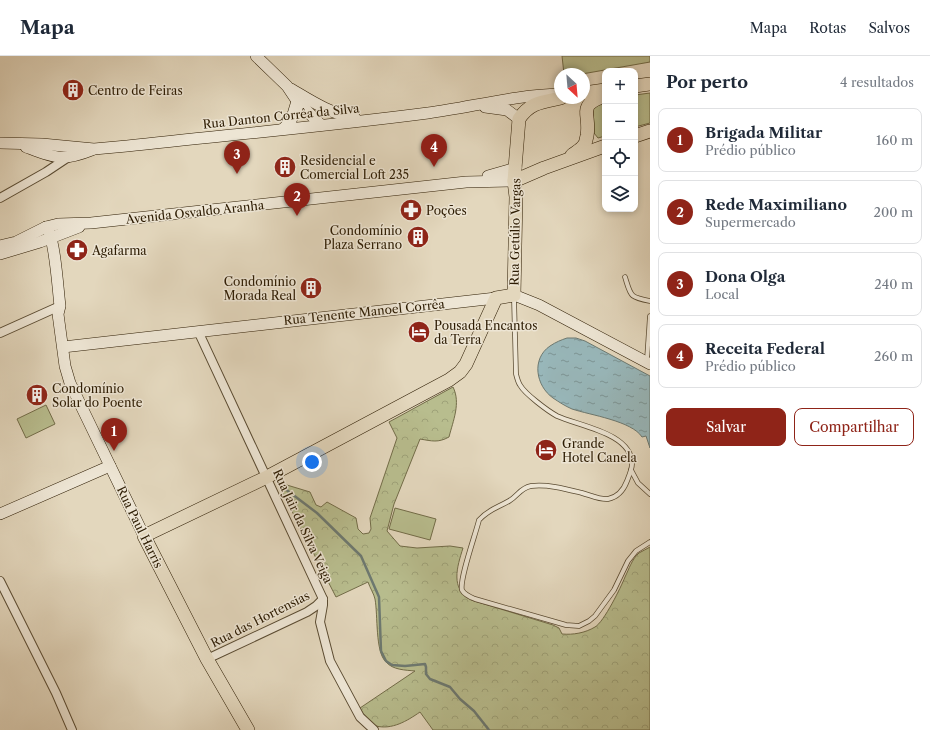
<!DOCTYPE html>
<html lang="pt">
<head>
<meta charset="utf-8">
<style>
  :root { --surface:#fff; --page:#f6f6f7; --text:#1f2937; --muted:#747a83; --line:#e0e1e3; --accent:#8f2418 }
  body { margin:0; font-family:"Libre Caslon Text",serif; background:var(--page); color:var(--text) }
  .controls { position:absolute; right:12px; top:12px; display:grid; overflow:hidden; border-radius:8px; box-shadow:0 2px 6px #0003 }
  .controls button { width:36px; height:36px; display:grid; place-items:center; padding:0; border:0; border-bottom:1px solid var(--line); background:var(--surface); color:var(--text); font:20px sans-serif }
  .compass { position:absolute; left:554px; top:12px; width:36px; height:36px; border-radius:50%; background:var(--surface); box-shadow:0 2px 6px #0003; rotate:154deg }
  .you { position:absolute; left:312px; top:406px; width:14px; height:14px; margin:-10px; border:3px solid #fff; border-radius:50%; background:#1a73e8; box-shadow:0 0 0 6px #1a73e833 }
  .badge { display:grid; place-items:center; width:26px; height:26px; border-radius:50%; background:var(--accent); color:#fff; font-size:13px; font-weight:700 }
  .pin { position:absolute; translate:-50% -33px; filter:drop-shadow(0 1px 2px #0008) }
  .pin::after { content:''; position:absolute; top:21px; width:14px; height:12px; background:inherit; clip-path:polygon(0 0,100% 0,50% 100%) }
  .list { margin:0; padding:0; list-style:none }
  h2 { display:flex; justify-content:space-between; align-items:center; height:52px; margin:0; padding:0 16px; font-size:17px }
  h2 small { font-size:13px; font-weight:400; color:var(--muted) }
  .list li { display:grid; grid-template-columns:26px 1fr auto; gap:12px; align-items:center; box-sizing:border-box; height:64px; margin:0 8px 8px; padding:0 8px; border:1px solid var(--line); border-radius:8px }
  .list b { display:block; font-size:15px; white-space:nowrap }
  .list p { margin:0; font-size:13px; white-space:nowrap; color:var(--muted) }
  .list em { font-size:13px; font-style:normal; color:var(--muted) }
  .actions { display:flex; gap:8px; padding:12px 16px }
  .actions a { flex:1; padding:9px 0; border:1px solid var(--accent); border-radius:8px; text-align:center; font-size:14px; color:var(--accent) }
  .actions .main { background:var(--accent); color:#fff }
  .icon { flex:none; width:22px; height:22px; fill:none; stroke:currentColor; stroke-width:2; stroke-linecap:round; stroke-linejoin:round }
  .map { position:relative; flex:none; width:650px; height:674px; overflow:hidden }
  header { display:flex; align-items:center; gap:24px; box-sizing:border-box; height:56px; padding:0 20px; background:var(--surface); border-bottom:1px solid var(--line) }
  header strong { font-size:19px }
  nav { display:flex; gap:22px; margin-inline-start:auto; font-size:14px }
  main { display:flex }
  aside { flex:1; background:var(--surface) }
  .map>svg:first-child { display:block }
</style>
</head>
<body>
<header>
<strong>Mapa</strong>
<nav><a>Mapa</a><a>Rotas</a><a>Salvos</a></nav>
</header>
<main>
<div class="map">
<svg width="650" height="674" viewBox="0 0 650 674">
  <defs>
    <pattern id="forest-crowns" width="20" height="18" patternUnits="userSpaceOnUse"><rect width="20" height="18" fill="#b8bd8e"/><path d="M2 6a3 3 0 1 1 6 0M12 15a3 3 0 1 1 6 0" fill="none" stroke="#9ea279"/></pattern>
    <pattern id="water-ripples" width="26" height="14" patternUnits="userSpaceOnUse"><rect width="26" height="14" fill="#98b7ba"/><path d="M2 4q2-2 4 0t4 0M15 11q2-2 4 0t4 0" fill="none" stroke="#7c9495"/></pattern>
  </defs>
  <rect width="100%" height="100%" fill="#e3d7bd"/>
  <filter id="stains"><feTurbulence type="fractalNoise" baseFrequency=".005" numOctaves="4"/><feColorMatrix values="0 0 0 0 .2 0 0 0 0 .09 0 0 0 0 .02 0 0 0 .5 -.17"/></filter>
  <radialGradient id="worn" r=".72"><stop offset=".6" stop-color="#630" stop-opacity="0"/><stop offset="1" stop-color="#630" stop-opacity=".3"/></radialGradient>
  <path fill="url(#forest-crowns)" stroke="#726c48" d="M 453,331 C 461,347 453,365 449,381 C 438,387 432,385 420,383 L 394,448 L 387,475 L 400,490 L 417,492 L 450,490 L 463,492 C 457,511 450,533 471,544 L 553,569 L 559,572 L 562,578 C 573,579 585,577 595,571 C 604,566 621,531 625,521 C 629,513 632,503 639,497 C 643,495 646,493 650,491 L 650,674 L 433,674 L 420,656 C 407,665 392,674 376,670 C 367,664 365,661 360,652 L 415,615 C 405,614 393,614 386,606 C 375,596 378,559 375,543 C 374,538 370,532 368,526 L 336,541 L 277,426 L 310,436 L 316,449 L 321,451 L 327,446 L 356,462 L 358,473 L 363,478 L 369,477 L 371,473 L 370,462 L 397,382 L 389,366 Z"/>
  <g fill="#b8bd8e" stroke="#726c48">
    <polygon points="562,0 650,0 650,6 582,18 564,18"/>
    <polygon points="650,37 650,67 635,71 635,39"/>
    <polygon points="605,43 605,80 598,82 594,77 593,48"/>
    <polygon points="46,349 55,368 26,382 17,363"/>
    <polygon points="395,452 436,463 430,484 389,473"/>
  </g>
  <path fill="url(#water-ripples)" stroke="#6d7971" d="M 567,282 L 576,282 L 585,285 L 650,320 L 650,392 L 646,380 L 642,381 C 632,365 590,359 572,353 C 565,350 559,346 553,342 C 536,330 531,303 550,290 C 556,286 561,284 567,282 Z"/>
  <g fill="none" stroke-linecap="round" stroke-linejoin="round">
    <polyline stroke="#6d7971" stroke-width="2.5" points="284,432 317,457 361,500 379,541 381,595 386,605 392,609 405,610 425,608 426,611 426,618 430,623 450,631 460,643 474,655 489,674"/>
    <g stroke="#5a4b32" stroke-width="5.5">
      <g id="lane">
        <path d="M 625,221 C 631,240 629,241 650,245"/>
        <path d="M 514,242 L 516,318 C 517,322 518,326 520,329 C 525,338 548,355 557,360 C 579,370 632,377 632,408 C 632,413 629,420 627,425 C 624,433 618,441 608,443 C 600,444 590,439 582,437 C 566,433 548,428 531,430 C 520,432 518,440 509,445 C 497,452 489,453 479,464 C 476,477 459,524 462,534 C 464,538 470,541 475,543 L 566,569 L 579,570 L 589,565 L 595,560 L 614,534 L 628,505 L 636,495 L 650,486"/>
        <polyline points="647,304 650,260"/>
        <polyline points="631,414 638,427 650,438"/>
      </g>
    </g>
    <g stroke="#5a4b32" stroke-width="10">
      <g id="street">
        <polyline points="0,142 46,116 67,102"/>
        <polyline points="198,275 323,543 323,549 320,566 330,605 360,661 374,674"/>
        <polyline points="0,277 60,250"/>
        <polyline points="0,525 56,637 72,674"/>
        <polyline points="207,603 307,556 316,550 323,543"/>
      </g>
    </g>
    <g stroke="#2d1c03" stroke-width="12">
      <g id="secondary">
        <polyline points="256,0 287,30 297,45 321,69"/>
        <path d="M 291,33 C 313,46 329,57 355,62"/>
        <polyline points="485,51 507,54 519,63"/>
        <polyline points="283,73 291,65 297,45"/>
        <path d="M 0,87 L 42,88 L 94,93 L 127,90 C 227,79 328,70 428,57 C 472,51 516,39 560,38"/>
        <path d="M 26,91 C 55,102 62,106 92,94"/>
        <polyline points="488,120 516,112"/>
        <path d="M 46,171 C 55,180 58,235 60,250 L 58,258 L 65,310 L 70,327 L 144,480"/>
        <polyline points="0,190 16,186 46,171 58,168 91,167 466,126 514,125"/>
        <polyline points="0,198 40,186 79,171"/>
        <polyline points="514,239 539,249 650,308"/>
        <polyline points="63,291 496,242"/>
        <polyline points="0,458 110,410"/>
      </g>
    </g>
    <g stroke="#2d1c03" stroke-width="14">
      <g id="primary">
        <polyline points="635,30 650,28"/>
        <polyline points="584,37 605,34"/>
        <polyline points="635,80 650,75"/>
        <path d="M 572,99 C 576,96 582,93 584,89 C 586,87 586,83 587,80 C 591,58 576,49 605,40"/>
        <polyline points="514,125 544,112 605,90"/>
        <path d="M 248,674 L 207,603 L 144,480 L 267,421 L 449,324 L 460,316 L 466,308 L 496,242 L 514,239 L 516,141 L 514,125 L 519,63 C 530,46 543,46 561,42"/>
      </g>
    </g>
    <use href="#lane" stroke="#ede5d4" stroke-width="4"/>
    <use href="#street" stroke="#ede5d4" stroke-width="8"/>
    <use href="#secondary" stroke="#ede5d4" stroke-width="11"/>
    <use href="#primary" stroke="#e3d7bd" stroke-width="13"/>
  </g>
  <defs>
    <g id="building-disc" transform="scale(1.15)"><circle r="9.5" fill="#8f2418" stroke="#ede5d4"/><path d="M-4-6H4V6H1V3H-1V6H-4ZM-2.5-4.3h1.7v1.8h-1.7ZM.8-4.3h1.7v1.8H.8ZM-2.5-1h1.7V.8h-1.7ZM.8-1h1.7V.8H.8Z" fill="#fff"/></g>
    <g id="pharmacy-disc" transform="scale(1.15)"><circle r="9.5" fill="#8f2418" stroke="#ede5d4"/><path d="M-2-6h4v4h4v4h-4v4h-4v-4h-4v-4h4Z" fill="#fff"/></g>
    <g id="hotel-disc" transform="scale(1.15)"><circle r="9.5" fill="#8f2418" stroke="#ede5d4"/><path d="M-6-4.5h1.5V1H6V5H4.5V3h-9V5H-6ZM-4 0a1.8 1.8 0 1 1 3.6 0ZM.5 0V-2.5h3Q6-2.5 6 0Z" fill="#fff"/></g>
  </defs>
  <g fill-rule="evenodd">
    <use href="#building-disc" x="73" y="34"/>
    <use href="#building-disc" x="285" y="111"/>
    <use href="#pharmacy-disc" x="411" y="154"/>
    <use href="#building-disc" x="418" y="181"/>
    <use href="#pharmacy-disc" x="77" y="194"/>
    <use href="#building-disc" x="311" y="232"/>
    <use href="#hotel-disc" x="419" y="276"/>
    <use href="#building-disc" x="37" y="339"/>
    <use href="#hotel-disc" x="546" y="394"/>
  </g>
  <g text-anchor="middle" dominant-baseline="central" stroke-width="3" stroke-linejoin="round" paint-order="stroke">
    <g font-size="12" fill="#2d1c03" stroke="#ede5d4" text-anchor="start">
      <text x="88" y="34">Centro de Feiras</text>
      <text x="300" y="104">Residencial e<tspan x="300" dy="14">Comercial Loft 235</tspan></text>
      <text x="426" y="154">Poções</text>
      <text x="402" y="174" text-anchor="end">Condomínio<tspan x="402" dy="14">Plaza Serrano</tspan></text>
      <text x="92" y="194">Agafarma</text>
      <text x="296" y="225" text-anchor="end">Condomínio<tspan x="296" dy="14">Morada Real</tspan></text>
      <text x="434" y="269">Pousada Encantos<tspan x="434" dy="14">da Terra</tspan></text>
      <text x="52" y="332">Condomínio<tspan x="52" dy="14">Solar do Poente</tspan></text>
      <text x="562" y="387">Grande<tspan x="562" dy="14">Hotel Canela</tspan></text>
    </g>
    <g font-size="12" fill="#2d1c03" stroke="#ede5d4">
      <text transform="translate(281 60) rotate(-6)">Rua Danton Corrêa da Silva</text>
      <text transform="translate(195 156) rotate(-6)">Avenida Osvaldo Aranha</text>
      <text transform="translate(515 176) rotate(-89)">Rua Getúlio Vargas</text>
      <text transform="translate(364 256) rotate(-6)">Rua Tenente Manoel Corrêa</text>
      <text transform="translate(303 470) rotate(65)">Rua Jair da Silva Veiga</text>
      <text transform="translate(140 471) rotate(64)">Rua Paul Harris</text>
      <text transform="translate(260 563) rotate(-27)">Rua das Hortensias</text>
    </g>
  </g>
  <rect width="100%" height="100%" filter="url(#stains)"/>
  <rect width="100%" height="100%" fill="url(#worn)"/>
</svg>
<div class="controls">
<button>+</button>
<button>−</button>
<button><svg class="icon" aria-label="locate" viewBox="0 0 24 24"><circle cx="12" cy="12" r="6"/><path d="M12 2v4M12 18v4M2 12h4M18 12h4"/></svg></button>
<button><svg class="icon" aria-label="layers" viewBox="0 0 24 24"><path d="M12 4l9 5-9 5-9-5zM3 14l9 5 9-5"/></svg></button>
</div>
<svg class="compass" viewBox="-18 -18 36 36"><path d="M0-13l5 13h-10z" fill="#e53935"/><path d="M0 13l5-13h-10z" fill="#747a83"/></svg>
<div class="you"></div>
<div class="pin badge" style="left:114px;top:395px">1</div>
<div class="pin badge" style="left:297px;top:160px">2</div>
<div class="pin badge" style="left:237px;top:118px">3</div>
<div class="pin badge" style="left:434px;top:111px">4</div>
</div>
<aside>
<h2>Por perto<small>4 resultados</small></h2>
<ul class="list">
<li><span class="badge">1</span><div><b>Brigada Militar</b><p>Prédio público</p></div><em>160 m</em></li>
<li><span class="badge">2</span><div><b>Rede Maximiliano</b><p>Supermercado</p></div><em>200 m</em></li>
<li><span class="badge">3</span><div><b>Dona Olga</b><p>Local</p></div><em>240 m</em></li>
<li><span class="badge">4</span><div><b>Receita Federal</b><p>Prédio público</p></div><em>260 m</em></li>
</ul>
<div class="actions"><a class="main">Salvar</a><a>Compartilhar</a></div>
</aside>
</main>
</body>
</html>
